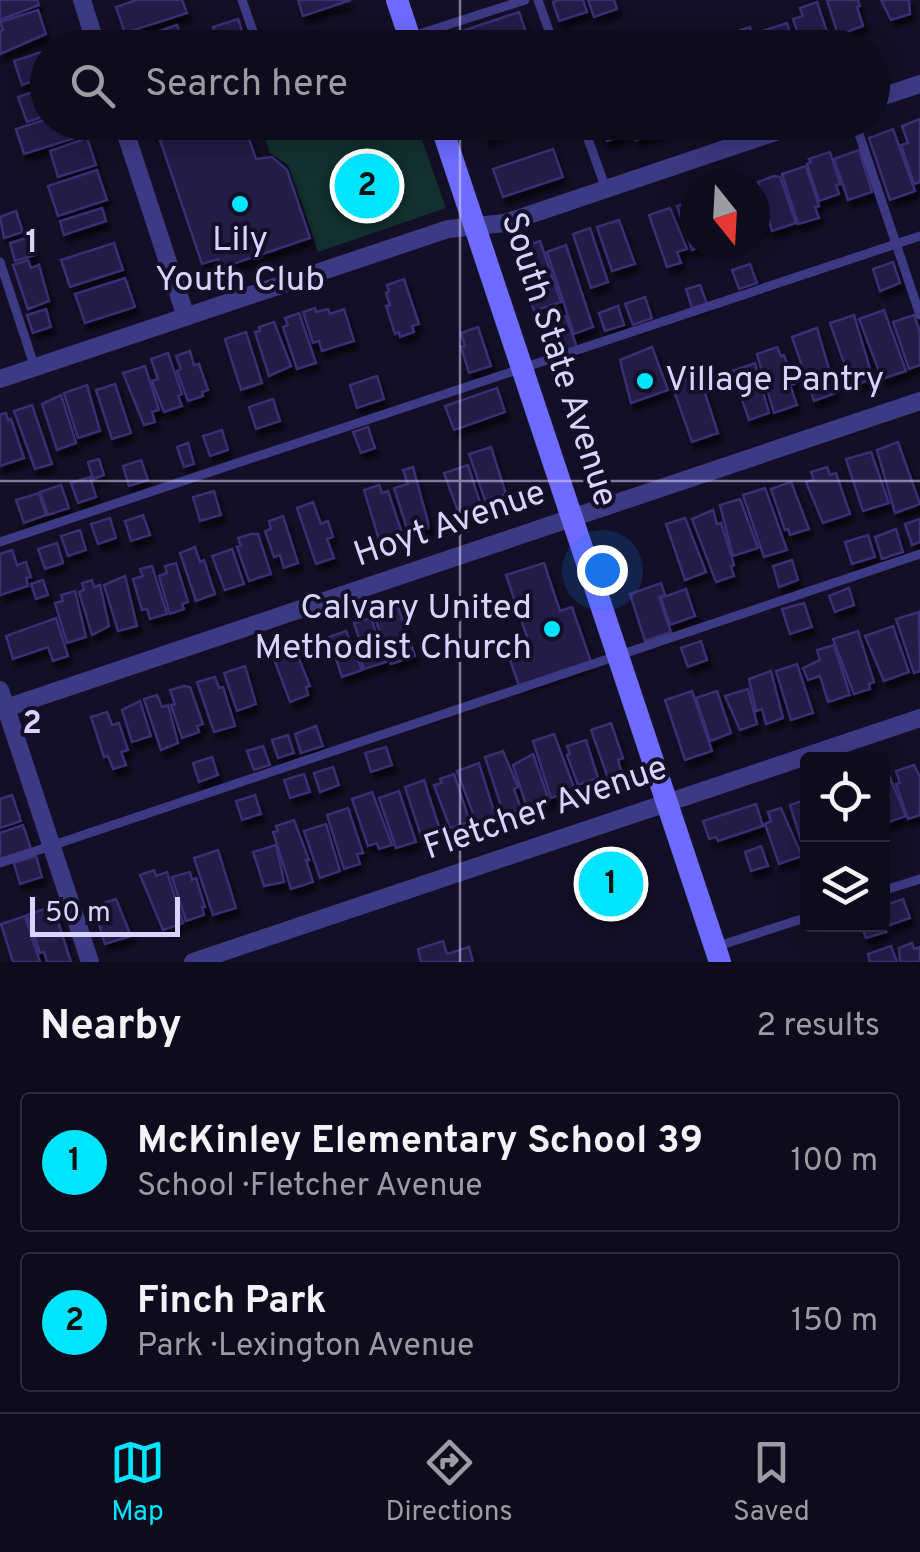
<!DOCTYPE html>
<html lang="en">
<head>
<meta charset="utf-8">
<style>
  :root { --surface:#0e0b1c; --page:#171425; --text:#f1f3f6; --muted:#9b9ba3; --line:#2e2b3b; --accent:#00e5ff }
  body { margin:0; font-family:Overpass,sans-serif; background:var(--page); color:var(--text) }
  .controls { position:absolute; right:30px; bottom:30px; display:grid; overflow:hidden; border-radius:10px; box-shadow:0 5px 25px #0003 }
  .controls button { width:90px; height:90px; display:grid; place-items:center; padding:0; border:0; border-bottom:2px solid var(--line); background:var(--surface); color:var(--text); font:50px sans-serif }
  .compass { position:absolute; left:680px; top:170px; width:90px; height:90px; border-radius:50%; background:var(--surface); box-shadow:0 5px 25px #0003; rotate:162deg }
  .scale { position:absolute; left:30px; bottom:25px; width:150px; box-sizing:border-box; padding-left:10px; border:5px solid #d9d4ff; border-top:0; font-size:28px; line-height:35px; white-space:nowrap; color:#d9d4ff; -webkit-text-stroke:8px #130f26; paint-order:stroke }
  .you { position:absolute; left:602px; top:570px; width:35px; height:35px; margin:-25px; border:8px solid #fff; border-radius:50%; background:#1a73e8; box-shadow:0 0 0 15px #1a73e833 }
  .badge { display:grid; place-items:center; width:65px; height:65px; border-radius:50%; background:var(--accent); color:#111; font-size:32px; font-weight:700 }
  .pin { position:absolute; translate:-50% -50%; border:5px solid #fff; box-shadow:0 2px 10px #0006 }
  .list { margin:0; padding:0; list-style:none }
  h2 { display:flex; justify-content:space-between; align-items:center; height:130px; margin:0; padding:0 40px; font-size:42px }
  h2 small { font-size:32px; font-weight:400; color:var(--muted) }
  .list li { display:grid; grid-template-columns:65px 1fr auto; gap:30px; align-items:center; box-sizing:border-box; height:140px; margin:0 20px 20px; padding:0 20px; border:2px solid var(--line); border-radius:10px }
  .list b { display:block; font-size:38px; white-space:nowrap }
  .list p { margin:0; font-size:32px; white-space:nowrap; color:var(--muted) }
  .list em { font-size:32px; font-style:normal; color:var(--muted) }
  .icon { flex:none; width:55px; height:55px; fill:none; stroke:currentColor; stroke-width:2; stroke-linecap:round; stroke-linejoin:round }
  .map { position:relative; flex:none; width:920px; height:962px; overflow:hidden }
  .search { position:absolute; background:var(--surface); box-shadow:0 5px 25px #0003; left:30px; right:30px; top:30px; height:110px; display:flex; align-items:center; gap:25px; box-sizing:border-box; padding:0 35px; border-radius:55px; color:var(--muted); font-size:38px }
  .sheet { height:450px; background:var(--surface) }
  nav { display:flex; justify-content:space-around; align-items:center; box-sizing:border-box; height:140px; border-top:2px solid var(--line); background:var(--surface); font-size:28px; color:var(--muted) }
  nav a { display:grid; justify-items:center; gap:5px }
  nav .on { color:var(--accent) }
  .map>svg:first-child { display:block }
</style>
</head>
<body>
<div class="map">
<svg width="920" height="962" viewBox="0 0 920 962">
  <defs>
    <filter id="shadow"><feDropShadow dx="4" dy="7" stdDeviation="2.5" flood-color="#0009"/></filter>
  </defs>
  <rect width="100%" height="100%" fill="#130f26"/>
  <polygon fill="#12302f" points="260,123 416,123 446,208 318,252 288,165 270,153"/>
  <g fill="#241b47" stroke="#3b2d73" stroke-width="2.5" filter="url(#shadow)">
    <polygon points="0,0 37,0 39,5 0,20"/>
    <polygon points="137,0 182,0 187,13 125,33 116,7"/>
    <polygon points="298,0 351,0 303,16"/>
    <polygon points="559,0 583,0 587,12 559,21 553,2"/>
    <polygon points="588,0 614,0 617,9 594,17"/>
    <polygon points="827,0 858,0 860,6 857,7 863,26 838,35"/>
    <polygon points="881,0 909,0 910,14 891,20"/>
    <polygon points="817,2 830,41 803,48 793,19 803,16 800,8"/>
    <polygon points="38,10 46,34 0,54 0,31 3,30 0,22"/>
    <polygon points="519,12 527,35 488,48 461,48 456,33"/>
    <polygon points="238,19 245,40 219,48 213,27"/>
    <polygon points="787,23 792,39 788,40 790,48 760,48 756,33"/>
    <polygon points="177,25 185,48 132,48 129,41"/>
    <polygon points="750,27 757,48 729,48 725,35"/>
    <polygon points="48,50 48,76 22,85 14,61"/>
    <polygon points="48,87 48,115 27,122 18,97"/>
    <polygon points="48,119 48,122 77,122 81,136 24,154 16,129"/>
    <polygon points="920,119 920,182 914,184 901,145 908,143 902,126"/>
    <polygon points="184,122 243,122 256,159 272,157 287,170 310,238 221,268 218,259 202,264 157,131"/>
    <polygon points="481,122 526,122 487,139"/>
    <polygon points="597,122 627,122 630,133 607,141 605,135 601,136"/>
    <polygon points="630,122 661,122 663,131 636,140"/>
    <polygon points="893,129 915,191 890,200 869,138"/>
    <polygon points="87,138 96,165 58,177 50,151"/>
    <polygon points="553,149 563,177 503,197 493,169"/>
    <polygon points="859,150 872,192 848,200 834,159"/>
    <polygon points="830,152 840,184 836,185 839,194 819,201 807,164 811,162 809,159"/>
    <polygon points="806,166 819,206 815,207 819,218 798,224 782,174"/>
    <polygon points="97,170 107,200 58,216 48,186"/>
    <polygon points="774,176 780,177 796,223 772,231 758,182"/>
    <polygon points="755,194 768,225 755,229"/>
    <polygon points="692,201 695,207 695,245 706,245 692,250 677,206"/>
    <polygon points="102,208 106,221 64,235 60,221"/>
    <polygon points="670,208 687,249 677,252 681,263 667,267 649,215"/>
    <polygon points="16,211 23,232 4,238 0,217"/>
    <polygon points="619,220 635,264 612,271 597,227"/>
    <polygon points="590,228 608,282 591,288 573,234"/>
    <polygon points="29,237 35,255 15,261 10,243"/>
    <polygon points="540,241 561,302 534,311 513,250"/>
    <polygon points="114,243 123,270 70,287 61,260"/>
    <polygon points="566,245 593,327 574,334 547,252"/>
    <polygon points="28,260 31,268 39,265 49,301 28,309 13,265"/>
    <polygon points="893,262 900,283 880,291 873,269"/>
    <polygon points="750,264 757,283 739,289 732,270"/>
    <polygon points="125,278 135,307 85,323 75,294"/>
    <polygon points="404,279 419,324 412,326 414,332 400,337 399,332 395,334 386,306 390,305 386,293 389,291 387,285"/>
    <polygon points="700,285 707,304 692,308 686,289"/>
    <polygon points="645,297 652,318 633,325 625,304"/>
    <polygon points="618,306 624,325 605,331 599,313"/>
    <polygon points="315,308 316,312 328,309 330,314 344,309 354,341 322,351 319,341 313,343 303,312"/>
    <polygon points="46,309 51,327 33,333 27,315"/>
    <polygon points="884,310 906,371 882,379 859,319"/>
    <polygon points="299,313 316,363 297,369 283,327 288,325 285,318"/>
    <polygon points="854,315 873,379 852,386 830,323"/>
    <polygon points="914,315 920,332 920,365 909,369 893,322"/>
    <polygon points="566,316 577,348 550,357 540,325"/>
    <polygon points="274,322 291,366 269,376 255,332 260,331 259,327"/>
    <polygon points="478,327 491,366 469,373 461,347 465,346 461,333"/>
    <polygon points="817,328 836,393 814,401 792,337"/>
    <polygon points="246,332 262,383 241,390 225,339"/>
    <polygon points="652,347 668,390 631,403 620,360"/>
    <polygon points="777,347 781,356 784,355 794,384 790,385 797,405 774,413 757,354"/>
    <polygon points="190,351 194,365 199,364 208,390 202,392 203,396 188,401 177,371 181,369 176,356"/>
    <polygon points="168,353 182,394 178,396 182,406 164,412 152,381 158,379 151,359"/>
    <polygon points="755,363 769,413 749,420 732,371"/>
    <polygon points="145,366 159,410 152,412 155,422 144,425 123,373"/>
    <polygon points="699,375 718,433 692,442 672,385"/>
    <polygon points="377,376 384,399 357,408 350,385"/>
    <polygon points="115,384 131,433 112,439 96,390"/>
    <polygon points="87,385 100,431 78,438 64,393"/>
    <polygon points="497,388 505,412 454,430 445,406"/>
    <polygon points="61,395 76,443 57,450 42,404"/>
    <polygon points="273,399 280,421 256,429 249,407"/>
    <polygon points="32,405 52,464 35,469 14,411"/>
    <polygon points="6,413 8,420 11,419 24,458 0,466 0,415"/>
    <polygon points="368,427 375,448 361,453 353,432"/>
    <polygon points="222,430 228,450 210,456 203,436"/>
    <polygon points="898,442 920,504 895,513 877,450"/>
    <polygon points="188,443 194,464 184,467 177,447"/>
    <polygon points="491,447 506,494 485,500 469,454"/>
    <polygon points="871,452 889,503 863,511 846,459"/>
    <polygon points="99,459 104,475 93,479 88,462"/>
    <polygon points="141,460 148,480 129,486 123,466"/>
    <polygon points="468,465 482,509 460,517 444,473"/>
    <polygon points="413,467 428,522 428,528 413,533 407,529 394,488 408,484 403,470"/>
    <polygon points="827,467 830,475 836,473 850,514 823,523 806,482 814,480 811,472"/>
    <polygon points="90,477 96,497 78,503 71,483"/>
    <polygon points="791,482 809,529 790,535 788,529 785,530 771,489"/>
    <polygon points="61,485 69,508 48,515 40,492"/>
    <polygon points="379,485 382,493 388,491 401,530 398,531 400,537 380,543 364,490"/>
    <polygon points="765,488 787,550 764,557 743,495"/>
    <polygon points="214,491 221,515 200,521 193,497"/>
    <polygon points="39,493 46,515 24,523 16,500"/>
    <polygon points="740,499 758,548 733,556 720,505"/>
    <polygon points="313,502 321,524 328,521 333,537 327,539 334,558 316,564 297,508"/>
    <polygon points="713,510 717,524 721,523 734,565 731,566 734,576 716,582 692,519"/>
    <polygon points="143,515 150,535 131,541 125,521"/>
    <polygon points="283,516 298,563 284,568 280,555 274,557 265,531 271,529 269,521"/>
    <polygon points="110,518 116,538 98,544 91,524"/>
    <polygon points="685,518 706,572 685,580 666,524"/>
    <polygon points="920,519 920,542 912,545 905,524"/>
    <polygon points="896,529 903,552 882,559 875,537"/>
    <polygon points="80,530 86,550 68,556 61,536"/>
    <polygon points="251,534 258,534 271,574 249,581 237,547 241,546 238,538"/>
    <polygon points="868,535 875,557 852,564 845,542"/>
    <polygon points="57,543 63,563 45,569 38,549"/>
    <polygon points="195,547 200,562 204,560 215,594 196,601 180,553"/>
    <polygon points="232,549 244,584 225,590 212,556"/>
    <polygon points="12,550 17,565 26,562 31,577 26,578 28,586 0,595 0,554"/>
    <polygon points="792,560 798,580 779,587 773,566"/>
    <polygon points="176,563 188,602 182,604 184,609 170,614 159,576 167,573 165,566"/>
    <polygon points="544,563 560,611 572,607 591,662 519,686 508,654 530,646 506,575"/>
    <polygon points="152,566 167,614 150,619 147,609 142,610 133,579 143,576 140,569"/>
    <polygon points="125,576 137,626 118,631 104,585"/>
    <polygon points="43,580 48,595 36,599 31,584"/>
    <polygon points="92,580 94,587 100,585 109,626 92,635 79,592 84,590 82,583"/>
    <polygon points="661,583 665,595 659,597 671,632 645,641 630,594"/>
    <polygon points="849,588 854,605 835,612 829,596"/>
    <polygon points="686,589 695,616 670,625 661,598"/>
    <polygon points="75,591 86,637 67,643 55,603 63,601 61,595"/>
    <polygon points="804,603 812,627 790,634 782,609"/>
    <polygon points="398,607 415,656 391,664 374,615"/>
    <polygon points="919,612 920,671 914,673 896,619"/>
    <polygon points="56,618 68,656 53,661 48,647 13,659 6,636"/>
    <polygon points="371,618 386,662 364,669 355,643 360,641 354,623"/>
    <polygon points="893,626 909,672 884,681 865,636"/>
    <polygon points="346,631 362,670 342,677 329,637"/>
    <polygon points="858,631 874,682 869,684 870,689 854,694 833,639"/>
    <polygon points="701,641 707,660 688,667 681,648"/>
    <polygon points="834,645 850,695 828,702 820,676 808,680 803,668 820,660 817,650"/>
    <polygon points="295,649 310,686 306,687 308,695 290,702 274,659"/>
    <polygon points="797,664 813,713 791,720 776,671"/>
    <polygon points="245,666 256,704 237,711 224,673"/>
    <polygon points="771,671 783,718 766,724 762,709 756,711 749,679"/>
    <polygon points="215,677 219,688 223,687 235,726 214,732 197,682"/>
    <polygon points="184,686 190,687 203,724 197,726 199,732 182,738 171,705 175,704 170,690"/>
    <polygon points="748,689 757,724 740,730 725,696"/>
    <polygon points="692,691 712,751 685,760 665,700"/>
    <polygon points="717,691 731,733 710,741 696,698"/>
    <polygon points="157,695 162,707 168,705 178,743 161,750 144,699"/>
    <polygon points="140,701 151,736 132,742 122,710"/>
    <polygon points="107,712 112,725 119,723 128,750 121,752 126,765 113,769 108,756 104,757 91,717"/>
    <polygon points="611,723 623,758 618,760 622,773 608,778 591,730"/>
    <polygon points="316,726 323,746 301,753 295,734"/>
    <polygon points="554,734 575,790 551,798 533,741"/>
    <polygon points="288,735 294,753 278,758 272,740"/>
    <polygon points="586,740 598,778 578,785 567,755 570,754 567,746"/>
    <polygon points="263,746 270,765 254,770 247,751"/>
    <polygon points="386,747 392,765 371,772 365,753"/>
    <polygon points="503,751 518,787 514,789 521,809 504,815 485,757"/>
    <polygon points="533,754 549,801 527,808 513,765"/>
    <polygon points="212,757 218,775 199,782 193,763"/>
    <polygon points="479,763 496,818 477,824 457,771"/>
    <polygon points="914,765 920,777 920,815 908,819 896,784 900,783 896,771"/>
    <polygon points="333,767 339,785 320,792 314,773"/>
    <polygon points="888,773 906,816 883,824 882,775"/>
    <polygon points="304,774 310,792 290,798 284,780"/>
    <polygon points="454,774 470,822 450,828 434,785 442,783 440,779"/>
    <polygon points="424,780 441,833 422,839 405,787"/>
    <polygon points="399,791 416,842 396,848 379,798"/>
    <polygon points="372,792 392,845 379,849 377,843 368,846 352,799"/>
    <polygon points="12,795 21,821 0,828 0,799"/>
    <polygon points="255,795 261,814 242,820 236,801"/>
    <polygon points="808,799 808,853 805,854 790,805"/>
    <polygon points="756,804 763,826 718,841 716,837 709,839 703,821"/>
    <polygon points="348,808 363,853 357,854 360,864 344,869 327,815"/>
    <polygon points="781,808 802,856 779,864 765,824 771,821 768,812"/>
    <polygon points="294,820 309,860 306,860 313,882 291,889 273,832 278,831 276,826"/>
    <polygon points="326,824 340,871 320,878 304,831"/>
    <polygon points="23,825 31,849 0,859 0,833"/>
    <polygon points="276,845 284,882 264,886 253,852"/>
    <polygon points="761,846 768,866 751,871 745,852"/>
    <polygon points="218,850 236,908 213,915 194,858"/>
    <polygon points="36,856 42,877 20,884 14,863"/>
    <polygon points="154,870 156,876 167,872 183,923 163,930 140,875"/>
    <polygon points="190,872 192,880 196,878 205,907 202,907 204,915 186,921 172,877"/>
    <polygon points="116,899 131,936 105,944 95,911 98,909 97,905"/>
    <polygon points="903,899 910,918 890,925 883,906"/>
    <polygon points="53,906 71,962 47,962 44,952 40,953 27,915"/>
    <polygon points="25,916 40,962 13,962 1,924"/>
    <polygon points="882,921 886,932 866,938 861,924 882,924"/>
    <polygon points="443,941 447,954 469,947 473,962 421,962 418,949"/>
    <polygon points="912,943 914,949 920,947 920,962 900,962 899,948"/>
    <polygon points="891,946 897,962 870,962 868,954"/>
  </g>
  <g fill="none" stroke-linecap="round" stroke-linejoin="round">
    <g stroke="#3d3a85" stroke-width="9">
      <polyline points="242,0 256,40"/>
      <polyline points="538,0 555,48"/>
      <polyline points="413,36 525,0"/>
      <polyline points="582,122 606,189"/>
      <polyline points="855,122 920,315"/>
      <polyline points="0,262 35,368"/>
      <polyline points="0,542 920,236"/>
      <polyline points="0,863 920,554"/>
      <polyline points="882,891 920,879"/>
      <polyline points="715,947 808,917"/>
    </g>
    <g stroke="#3d3a85" stroke-width="18">
      <polyline points="82,0 97,48"/>
      <polyline points="872,100 920,84"/>
      <polyline points="122,122 186,317"/>
      <polyline points="0,379 448,229 505,223 805,122"/>
      <polyline points="0,690 90,962"/>
      <polyline points="0,710 920,401"/>
      <polyline points="193,962 920,718"/>
    </g>
    <g stroke="#6f6bff" stroke-width="22">
      <polyline points="397,0 413,48"/>
      <polyline points="440,122 720,962"/>
    </g>
  </g>
  <path fill="none" stroke="#d9d4ff" stroke-width="2.5" stroke-opacity="0.55" d="M 460,0 L 460,48M 460,122 L 460,962M 0,481 L 920,481"/>
  <g fill="#00e5ff" stroke="#130f26" stroke-width="4">
    <circle cx="240" cy="204" r="10"/>
    <circle cx="645" cy="381" r="10"/>
    <circle cx="552" cy="629" r="10"/>
  </g>
  <g text-anchor="middle" dominant-baseline="central" stroke-width="8" stroke-linejoin="round" paint-order="stroke">
    <g font-size="35" fill="#d9d4ff" stroke="#130f26">
      <text x="240" y="241">Lily<tspan x="240" dy="40">Youth Club</tspan></text>
      <text x="665" y="381" text-anchor="start">Village Pantry</text>
      <text x="532" y="609" text-anchor="end">Calvary United<tspan x="532" dy="40">Methodist Church</tspan></text>
    </g>
    <g font-size="35" fill="#d9d4ff" stroke="#130f26">
      <text transform="translate(558 360) rotate(72)">South State Avenue</text>
      <text transform="translate(450 525) rotate(-19)">Hoyt Avenue</text>
      <text transform="translate(546 809) rotate(-19)">Fletcher Avenue</text>
    </g>
  </g>
  <g font-size="32" text-anchor="middle" font-weight="bold" fill="#d9d4ff" stroke="#130f26" stroke-width="8" stroke-linejoin="round" paint-order="stroke">
    <text x="32" y="252">1</text>
    <text x="32" y="733">2</text>
  </g>
</svg>
<div class="controls">
<button><svg class="icon" aria-label="locate" viewBox="0 0 24 24"><circle cx="12" cy="12" r="6"/><path d="M12 2v4M12 18v4M2 12h4M18 12h4"/></svg></button>
<button><svg class="icon" aria-label="layers" viewBox="0 0 24 24"><path d="M12 4l9 5-9 5-9-5zM3 14l9 5 9-5"/></svg></button>
</div>
<svg class="compass" viewBox="-18 -18 36 36"><path d="M0-13l5 13h-10z" fill="#e53935"/><path d="M0 13l5-13h-10z" fill="#9b9ba3"/></svg>
<div class="scale">50 m</div>
<div class="you"></div>
<div class="pin badge" style="left:611px;top:884px">1</div>
<div class="pin badge" style="left:367px;top:186px">2</div>
<div class="search"><svg class="icon" aria-label="search" viewBox="0 0 24 24"><circle cx="10" cy="10" r="6"/><path d="M15 15l6 6"/></svg>Search here</div>
</div>
<section class="sheet">
<h2>Nearby<small>2 results</small></h2>
<ul class="list">
<li><span class="badge">1</span><div><b>McKinley Elementary School 39</b><p>School · Fletcher Avenue</p></div><em>100 m</em></li>
<li><span class="badge">2</span><div><b>Finch Park</b><p>Park · Lexington Avenue</p></div><em>150 m</em></li>
</ul>
</section>
<nav>
<a class="on"><svg class="icon" aria-label="map" viewBox="0 0 24 24"><path d="M3 6l6-2 6 2 6-2v14l-6 2-6-2-6 2zM9 4v14M15 6v14"/></svg>Map</a>
<a><svg class="icon" aria-label="directions" viewBox="0 0 24 24"><path d="M12 3l9 9-9 9-9-9zM9 14v-3h6M13 9l2 2-2 2"/></svg>Directions</a>
<a><svg class="icon" aria-label="saved" viewBox="0 0 24 24"><path d="M7 4h10v16l-5-4-5 4z"/></svg>Saved</a>
</nav>
</body>
</html>
